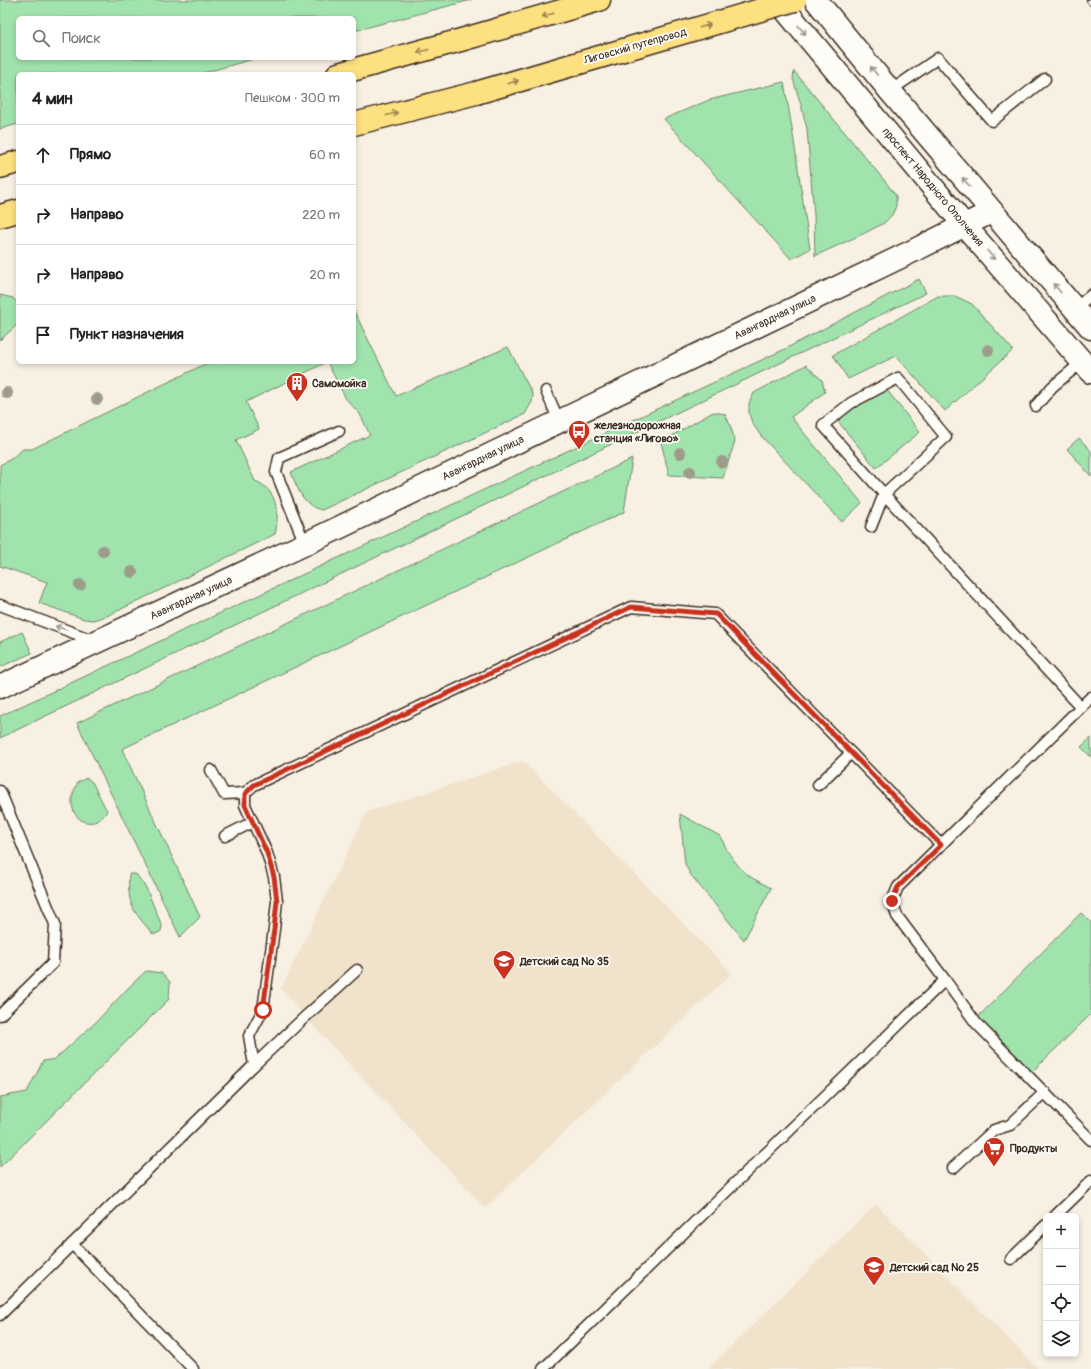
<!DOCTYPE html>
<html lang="ru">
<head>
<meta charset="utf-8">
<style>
  :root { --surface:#fff; --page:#f2f2f2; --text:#222; --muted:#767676; --line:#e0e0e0 }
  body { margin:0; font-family:Pangolin,sans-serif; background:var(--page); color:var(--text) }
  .controls { position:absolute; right:12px; bottom:12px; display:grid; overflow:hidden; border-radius:6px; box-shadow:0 2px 6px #0003 }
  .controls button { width:36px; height:36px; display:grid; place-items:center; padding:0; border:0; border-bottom:1px solid var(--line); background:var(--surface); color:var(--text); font:20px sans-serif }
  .stop { position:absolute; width:12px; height:12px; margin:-9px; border:3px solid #c8321e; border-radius:50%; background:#fff }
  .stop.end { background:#c8321e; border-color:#fff; box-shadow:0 1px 4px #0008 }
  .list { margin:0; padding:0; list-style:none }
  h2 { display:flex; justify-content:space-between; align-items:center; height:52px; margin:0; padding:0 16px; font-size:17px }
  h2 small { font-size:13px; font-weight:400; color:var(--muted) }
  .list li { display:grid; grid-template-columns:26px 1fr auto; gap:12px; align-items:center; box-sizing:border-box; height:60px; padding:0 16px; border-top:1px solid var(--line) }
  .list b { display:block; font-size:15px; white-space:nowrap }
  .list em { font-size:13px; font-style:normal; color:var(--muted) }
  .icon { flex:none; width:22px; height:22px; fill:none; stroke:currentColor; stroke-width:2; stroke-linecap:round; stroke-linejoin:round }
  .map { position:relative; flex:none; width:1091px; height:1369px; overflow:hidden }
  .search { position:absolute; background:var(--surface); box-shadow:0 2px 6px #0003; left:16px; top:16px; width:340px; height:44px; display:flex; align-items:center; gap:10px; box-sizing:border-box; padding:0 14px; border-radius:6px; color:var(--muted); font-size:15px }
  .panel { position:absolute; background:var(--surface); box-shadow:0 2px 6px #0003; left:16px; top:72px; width:340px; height:292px; border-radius:6px }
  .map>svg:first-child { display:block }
</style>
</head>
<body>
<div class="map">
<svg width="1091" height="1369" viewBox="0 0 1091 1369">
  <rect width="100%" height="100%" fill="#f7f0e3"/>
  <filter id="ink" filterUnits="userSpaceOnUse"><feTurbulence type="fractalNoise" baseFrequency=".025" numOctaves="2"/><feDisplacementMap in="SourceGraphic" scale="8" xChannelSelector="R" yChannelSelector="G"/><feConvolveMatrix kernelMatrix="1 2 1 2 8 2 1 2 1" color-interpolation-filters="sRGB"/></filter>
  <g filter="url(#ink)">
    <g fill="#f0e2cb">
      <polygon points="523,761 732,973 485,1208 305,1017 281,989 367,812"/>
      <polygon points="876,1204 1038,1369 708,1369"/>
    </g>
    <g fill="#a1e3ad" stroke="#6e8666">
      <polygon points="0,0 471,0 354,31 354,18 18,18 18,58 257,58 199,74 18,74 18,124 0,129"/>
      <polygon points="794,71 888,185 896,196 896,206 892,215 884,223 867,232 815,256 814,215 807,129 801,105 793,79"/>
      <polygon points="784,82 792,128 810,249 791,259 664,119 709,100"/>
      <polygon points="919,279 926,293 0,738 0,716 783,350"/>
      <polygon points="0,295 13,298 18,304 18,324 0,340"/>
      <polygon points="938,296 955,296 972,304 1013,350 945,411 896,356 848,379 833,355"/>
      <path d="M 354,311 L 396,396 L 508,347 L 533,395 L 532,402 L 525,414 L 322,510 C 304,507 297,488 291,472 L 370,435 L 360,414 L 346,399 L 327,362 L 354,362 Z"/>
      <path d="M 209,362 L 327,362 L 246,402 L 259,429 L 236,440 L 255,481 C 277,489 280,513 275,534 L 107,616 L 93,620 L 84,619 L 39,603 L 47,582 L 0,566 L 0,465 L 11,459 L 23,449 L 32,449 Z"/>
      <polygon points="806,365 822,380 825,392 791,417 862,503 842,522 762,437 752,423 749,413 749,403 754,393"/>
      <polygon points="883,385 920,432 876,468 836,419"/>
      <polygon points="713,412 725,414 730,425 735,441 723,478 669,475 661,442"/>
      <polygon points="1079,438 1091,451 1091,476 1067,449"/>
      <polygon points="632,459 624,512 122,749 200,917 180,937 77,723"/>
      <polygon points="22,632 32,653 0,667 0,642"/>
      <polygon points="1091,738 1091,757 1081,747"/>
      <path d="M 87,778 L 92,782 L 107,811 C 97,830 73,824 72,803 C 71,796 75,788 78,782 Z"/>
      <polygon points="680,814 720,836 728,852 739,867 752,878 771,888 744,940 690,874 685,864"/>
      <path d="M 129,874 L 136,874 L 146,888 L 162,926 L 161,931 L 156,934 L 153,934 C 133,911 127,905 129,874 Z"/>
      <polygon points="1081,913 1091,922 1091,1014 1031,1073 977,1018"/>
      <polygon points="146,971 162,973 170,982 169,999 0,1167 0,1097 27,1092 43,1061 55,1059 96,1022 127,989"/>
    </g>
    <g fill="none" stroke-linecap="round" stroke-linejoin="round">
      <g stroke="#3b2a1e" stroke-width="13">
        <g id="lane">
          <polyline points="890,91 938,58 992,121 1045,79"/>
          <polyline points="1074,309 1091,295"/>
          <polyline points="546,391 559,421"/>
          <polyline points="1036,406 1052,387 1082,362"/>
          <polyline points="871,527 884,494 946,437 898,378 851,403 823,425 884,494 1081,707"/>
          <polyline points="305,544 276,472 279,458 339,431"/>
          <polyline points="0,605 95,641"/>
          <polyline points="211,770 224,794 245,793"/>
          <polyline points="818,785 851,753"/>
          <polyline points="0,791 55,924 53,963 0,1015"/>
          <polyline points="225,836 253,822"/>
          <polyline points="945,980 976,1023 1091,1140"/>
          <polyline points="254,1065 305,1017 357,970"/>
          <polyline points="953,1168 994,1130 1010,1125 1045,1092"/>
          <polyline points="1055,1216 1091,1181"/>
          <polyline points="72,1244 193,1369"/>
          <polyline points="1011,1259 1046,1225"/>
          <polyline points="0,1315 254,1065 249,1036 263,1010 274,929 277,901 274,877 267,853 245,805 245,793 254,785 631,607 715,614 941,845"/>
          <polyline points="543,1369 945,980 897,916 892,901 898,887 1091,697"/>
        </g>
      </g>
      <g stroke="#3b2a1e" stroke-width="25">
        <g id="secondary">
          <polyline points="777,0 965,226 1091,372"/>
          <polyline points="816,0 890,91 1091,328"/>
          <polyline points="0,687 305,544 915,250 991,212"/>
        </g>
      </g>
      <g stroke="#3b2a1e" stroke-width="25">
        <g id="primary">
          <polyline points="338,74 461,40 599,0"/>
          <polyline points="354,124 476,93"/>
          <polyline points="0,167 18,162"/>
          <polyline points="0,216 18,211"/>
        </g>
      </g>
      <use href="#lane" stroke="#fdfcf7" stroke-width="10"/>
      <use href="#secondary" stroke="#fdfcf7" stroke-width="22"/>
      <use href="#primary" stroke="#fde080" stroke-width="22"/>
      <g stroke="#3b2a1e" stroke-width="4.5">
        <polyline id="rail" points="1088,0 1091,4"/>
      </g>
      <use href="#rail" stroke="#fdfcf7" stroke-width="3" stroke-dasharray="9" stroke-linecap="butt"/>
      <g stroke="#3b2a1e" stroke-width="25" stroke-linecap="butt">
        <polyline id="primary-bridge" points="476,93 795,0"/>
      </g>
      <use href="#primary-bridge" stroke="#fde080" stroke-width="22"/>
    </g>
    <g fill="#9d9c8a">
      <circle cx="988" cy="350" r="6"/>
      <circle cx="7" cy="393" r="6"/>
      <circle cx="97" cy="399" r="6"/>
      <circle cx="680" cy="453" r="6"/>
      <circle cx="722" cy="462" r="6"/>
      <circle cx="690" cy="472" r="6"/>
      <circle cx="103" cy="551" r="6"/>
      <circle cx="132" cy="572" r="6"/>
      <circle cx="80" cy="585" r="6"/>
    </g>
    <defs><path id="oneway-shaft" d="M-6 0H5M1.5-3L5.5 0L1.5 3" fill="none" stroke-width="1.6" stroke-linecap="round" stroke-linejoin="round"/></defs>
    <g stroke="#9c854f">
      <use href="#oneway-shaft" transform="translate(548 15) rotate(164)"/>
      <use href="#oneway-shaft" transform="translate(705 26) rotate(-16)"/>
      <use href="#oneway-shaft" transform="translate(423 51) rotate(165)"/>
      <use href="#oneway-shaft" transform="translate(513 82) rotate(-16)"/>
      <use href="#oneway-shaft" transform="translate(392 114) rotate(-15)"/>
    </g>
    <g stroke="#9c938a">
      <use href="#oneway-shaft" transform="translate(802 30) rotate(50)"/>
      <use href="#oneway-shaft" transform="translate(874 71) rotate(-129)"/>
      <use href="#oneway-shaft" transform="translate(966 182) rotate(-130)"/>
      <use href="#oneway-shaft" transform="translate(991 255) rotate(49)"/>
      <use href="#oneway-shaft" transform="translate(1057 288) rotate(-130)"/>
      <use href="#oneway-shaft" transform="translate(61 628) rotate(-160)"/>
    </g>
  </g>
  <g fill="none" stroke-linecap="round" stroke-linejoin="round" filter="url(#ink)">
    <polyline stroke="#c8321e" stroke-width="5" points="263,1010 274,929 277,901 274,877 267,853 245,805 245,794 254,785 631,607 716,614 941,845 898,887 892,901"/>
  </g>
  <defs>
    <g id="building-pin" transform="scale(1.15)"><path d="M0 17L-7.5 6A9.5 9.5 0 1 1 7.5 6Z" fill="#c8321e" stroke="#fdfcf7"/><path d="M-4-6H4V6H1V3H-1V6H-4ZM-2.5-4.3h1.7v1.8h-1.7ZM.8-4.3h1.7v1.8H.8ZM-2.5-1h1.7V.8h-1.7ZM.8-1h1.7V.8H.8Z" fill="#fff"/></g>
    <g id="bus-pin" transform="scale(1.15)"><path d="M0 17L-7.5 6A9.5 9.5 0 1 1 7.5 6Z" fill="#c8321e" stroke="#fdfcf7"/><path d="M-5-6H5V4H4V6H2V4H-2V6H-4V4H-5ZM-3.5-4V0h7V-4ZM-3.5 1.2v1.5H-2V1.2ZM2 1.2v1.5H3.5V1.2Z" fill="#fff"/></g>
    <g id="school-pin" transform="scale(1.15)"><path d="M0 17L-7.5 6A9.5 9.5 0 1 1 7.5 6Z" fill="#c8321e" stroke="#fdfcf7"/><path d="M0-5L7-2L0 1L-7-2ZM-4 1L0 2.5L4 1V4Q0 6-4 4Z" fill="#fff"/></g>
    <g id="supermarket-pin" transform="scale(1.15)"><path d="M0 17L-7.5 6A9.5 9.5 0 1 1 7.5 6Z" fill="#c8321e" stroke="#fdfcf7"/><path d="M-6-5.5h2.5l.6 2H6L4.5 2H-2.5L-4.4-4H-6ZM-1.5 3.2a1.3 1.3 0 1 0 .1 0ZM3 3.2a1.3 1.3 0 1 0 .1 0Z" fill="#fff"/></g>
  </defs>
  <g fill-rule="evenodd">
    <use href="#building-pin" x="297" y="383"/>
    <use href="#bus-pin" x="579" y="431"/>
    <use href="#school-pin" x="504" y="961"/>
    <use href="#supermarket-pin" x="994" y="1148"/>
    <use href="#school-pin" x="874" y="1267"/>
  </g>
  <g text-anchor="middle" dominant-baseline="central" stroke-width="3.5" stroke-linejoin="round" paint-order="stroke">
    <g font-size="11" fill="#3b2a1e" stroke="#fdfcf7">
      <text transform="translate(635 46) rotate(-16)">Лиговский путепровод</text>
      <text transform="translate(933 187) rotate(50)">проспект Народного Ополчения</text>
      <text transform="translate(775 317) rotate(-26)">Авангардная улица</text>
      <text transform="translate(483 458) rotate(-26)">Авангардная улица</text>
      <text transform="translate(191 598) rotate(-25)">Авангардная улица</text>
    </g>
    <g font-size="11" font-weight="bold" fill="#3b2a1e" stroke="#fdfcf7" text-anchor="start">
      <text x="312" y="383">Самомойка</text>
      <text x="594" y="425">железнодорожная<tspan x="594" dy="13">станция «Лигово»</tspan></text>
      <text x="520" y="961">Детский сад № 35</text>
      <text x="1010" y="1148">Продукты</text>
      <text x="890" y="1267">Детский сад № 25</text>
    </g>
  </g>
</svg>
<div class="controls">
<button>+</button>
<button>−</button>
<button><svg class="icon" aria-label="locate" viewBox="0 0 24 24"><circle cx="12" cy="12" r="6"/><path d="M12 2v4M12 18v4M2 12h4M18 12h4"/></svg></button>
<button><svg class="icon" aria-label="layers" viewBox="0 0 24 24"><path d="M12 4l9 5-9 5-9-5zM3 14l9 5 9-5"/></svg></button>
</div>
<div class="stop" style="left:263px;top:1010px"></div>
<div class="stop end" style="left:892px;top:901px"></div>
<div class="search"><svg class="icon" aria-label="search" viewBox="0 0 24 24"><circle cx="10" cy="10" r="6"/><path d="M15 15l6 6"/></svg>Поиск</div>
<section class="panel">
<h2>4 мин<small>Пешком · 300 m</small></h2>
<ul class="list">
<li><svg class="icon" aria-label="ahead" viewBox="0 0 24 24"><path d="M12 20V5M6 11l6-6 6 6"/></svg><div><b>Прямо</b></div><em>60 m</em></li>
<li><svg class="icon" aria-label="right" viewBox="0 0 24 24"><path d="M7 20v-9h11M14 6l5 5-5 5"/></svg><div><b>Направо</b></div><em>220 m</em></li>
<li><svg class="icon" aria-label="right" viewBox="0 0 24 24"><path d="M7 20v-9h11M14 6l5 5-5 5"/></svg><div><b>Направо</b></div><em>20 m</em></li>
<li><svg class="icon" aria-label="arrive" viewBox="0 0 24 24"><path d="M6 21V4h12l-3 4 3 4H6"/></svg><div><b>Пункт назначения</b></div></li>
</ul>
</section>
</div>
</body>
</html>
